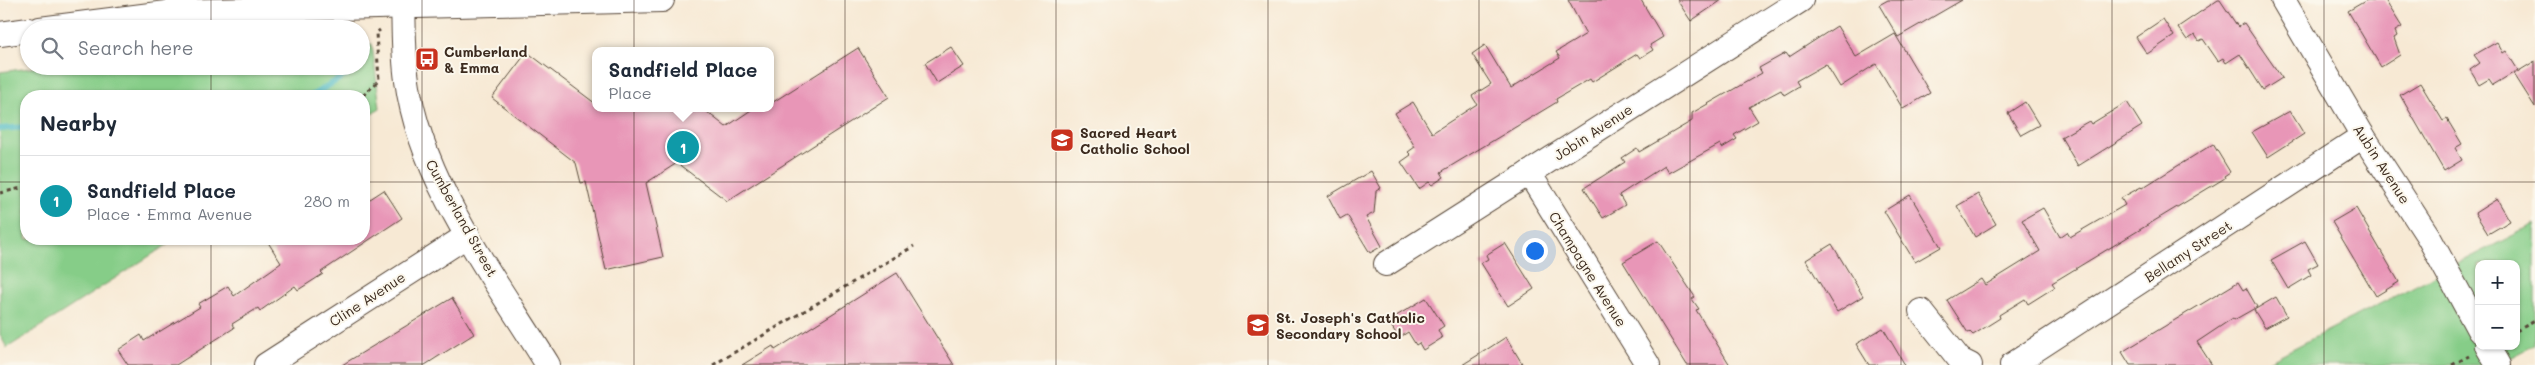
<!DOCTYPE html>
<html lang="en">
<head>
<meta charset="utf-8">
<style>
  :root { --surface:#fff; --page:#f6f6f7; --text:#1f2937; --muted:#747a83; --line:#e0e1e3; --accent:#c8321e }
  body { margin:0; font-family:Mali,sans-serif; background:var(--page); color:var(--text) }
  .controls { position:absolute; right:15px; bottom:15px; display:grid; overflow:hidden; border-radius:10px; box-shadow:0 1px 4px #0004 }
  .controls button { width:45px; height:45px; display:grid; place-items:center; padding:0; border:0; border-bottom:1px solid var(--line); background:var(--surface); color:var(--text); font:25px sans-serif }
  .you { position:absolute; left:1534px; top:250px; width:18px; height:18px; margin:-12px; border:4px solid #fff; border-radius:50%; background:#1a73e8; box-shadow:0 0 0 8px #1a73e833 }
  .badge { display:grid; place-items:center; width:32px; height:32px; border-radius:50%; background:var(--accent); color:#fff; font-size:16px; font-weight:700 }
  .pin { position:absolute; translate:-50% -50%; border:2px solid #fff; box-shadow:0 1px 5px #0006 }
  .popup { position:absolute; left:592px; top:47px; width:182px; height:65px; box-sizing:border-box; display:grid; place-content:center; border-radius:10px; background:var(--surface); filter:drop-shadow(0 1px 4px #0005); font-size:16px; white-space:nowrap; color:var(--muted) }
  .popup b { font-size:19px; color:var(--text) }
  .popup::after { content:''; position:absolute; left:50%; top:100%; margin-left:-10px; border:10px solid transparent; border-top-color:var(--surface) }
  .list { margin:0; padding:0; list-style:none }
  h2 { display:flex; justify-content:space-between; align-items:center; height:65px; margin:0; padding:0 20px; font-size:21px }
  h2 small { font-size:16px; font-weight:400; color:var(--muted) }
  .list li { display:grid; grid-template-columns:32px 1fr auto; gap:15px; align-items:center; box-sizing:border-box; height:90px; padding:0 20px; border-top:1px solid var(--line) }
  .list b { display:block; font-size:19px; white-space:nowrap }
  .list p { margin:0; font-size:16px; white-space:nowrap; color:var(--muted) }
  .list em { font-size:16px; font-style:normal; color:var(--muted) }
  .icon { flex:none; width:28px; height:28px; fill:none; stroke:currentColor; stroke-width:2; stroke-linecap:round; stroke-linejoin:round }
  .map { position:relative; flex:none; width:2535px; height:365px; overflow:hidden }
  .search { position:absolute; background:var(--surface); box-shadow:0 1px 4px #0004; left:20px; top:20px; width:350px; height:55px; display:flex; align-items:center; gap:12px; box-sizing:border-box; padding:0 18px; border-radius:28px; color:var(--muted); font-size:19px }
  .panel { position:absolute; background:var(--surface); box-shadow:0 1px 4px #0004; left:20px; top:90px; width:350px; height:155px; border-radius:20px }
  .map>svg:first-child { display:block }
</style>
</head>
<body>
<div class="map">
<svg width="2535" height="365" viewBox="0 0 2535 365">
  <rect width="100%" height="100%" fill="#fbf7ec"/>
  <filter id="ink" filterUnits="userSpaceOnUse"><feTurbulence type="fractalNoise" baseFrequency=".02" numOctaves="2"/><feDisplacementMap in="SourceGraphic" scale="10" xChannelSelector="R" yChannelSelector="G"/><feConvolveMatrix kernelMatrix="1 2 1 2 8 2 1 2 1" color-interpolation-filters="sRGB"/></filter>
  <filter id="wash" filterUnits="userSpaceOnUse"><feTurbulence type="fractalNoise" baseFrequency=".0096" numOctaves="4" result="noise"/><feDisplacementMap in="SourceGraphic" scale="20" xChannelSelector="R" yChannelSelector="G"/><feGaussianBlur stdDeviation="1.12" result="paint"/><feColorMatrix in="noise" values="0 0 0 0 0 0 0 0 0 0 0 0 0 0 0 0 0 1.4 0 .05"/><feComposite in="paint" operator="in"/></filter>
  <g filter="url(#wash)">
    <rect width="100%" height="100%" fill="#f7e9d4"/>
    <g fill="#86cd88" stroke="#607c53" fill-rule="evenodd">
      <polygon points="361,44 372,44 380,108 364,118 364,96 26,96 26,239 176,239 7,348 0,335 0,72 45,66 361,66"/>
      <path d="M 2535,224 L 2535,345 L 2497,365 L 2261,365 ZM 2479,264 L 2516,264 L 2516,346 L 2479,346 Z"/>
    </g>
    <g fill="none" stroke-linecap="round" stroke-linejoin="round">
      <g stroke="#4ab9c1" stroke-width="6">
        <polyline points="311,96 354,70"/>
        <polyline points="0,129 26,127"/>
      </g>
    </g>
    <g id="blocks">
      <g fill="#e896b7">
        <polygon points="1568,0 1641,0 1663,37 1650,45 1653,50 1640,58 1637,54 1592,82 1590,79 1556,99 1557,102 1441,172 1444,177 1432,185 1429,182 1419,189 1401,162 1411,155 1408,152 1415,147 1395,113 1413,102 1432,133 1477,104 1472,96 1491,84 1472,54 1485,45 1511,88 1560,58 1556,52 1586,34"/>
        <polygon points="1677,0 1722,0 1691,21"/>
        <polygon points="1888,0 1962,0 1898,37 1879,5"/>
        <polygon points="2218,0 2220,0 2238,27 2244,23 2282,78 2263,90 2240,54 2226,63 2223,58 2218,61 2203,39 2199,41 2195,35 2187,40 2178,27"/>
        <polygon points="2367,0 2385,0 2402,27 2395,31 2397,36 2394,38 2400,55 2381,67 2348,11"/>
        <polygon points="2163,19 2174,36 2147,54 2136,37"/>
        <polygon points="1837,26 1856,57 1895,34 1930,93 1903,109 1876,64 1840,87 1826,64 1796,81 1799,86 1784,95 1781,90 1749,107 1758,121 1734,135 1737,139 1722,148 1720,144 1668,173 1664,166 1619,195 1625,205 1603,218 1584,188 1625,162 1622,158 1637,148 1639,152 1692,121 1692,113 1762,73 1759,68 1786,53 1789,57"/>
        <polygon points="2497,42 2503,53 2506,51 2518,70 2493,85 2489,79 2479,85 2470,70 2480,63 2474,55"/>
        <polygon points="951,47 964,66 937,83 925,63"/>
        <polygon points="858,48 889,97 727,201 677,163 646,183 663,257 606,270 586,182 581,183 576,163 492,98 527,52 596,104 596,108 702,108 726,127 754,108 770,108 770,104"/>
        <polygon points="2535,61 2535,107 2514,74"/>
        <polygon points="2420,83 2443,121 2447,119 2462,144 2455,148 2462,160 2444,171 2400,95"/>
        <polygon points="2025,102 2039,125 2021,135 2008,113"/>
        <polygon points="2127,102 2142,126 2078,166 2061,137 2089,121 2091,124"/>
        <polygon points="2290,111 2304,134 2268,157 2252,132"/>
        <polygon points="2213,144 2230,172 2224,176 2225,178 2052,283 2055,287 2028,304 2025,299 1999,315 2000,318 1973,335 1970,332 1968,333 1947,300 1981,279 1985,285 2040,251 2022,220 2043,208 2060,237 2067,232 2070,237 2125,205 2121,198 2141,187 2142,188"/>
        <polygon points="1371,171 1381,188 1376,191 1374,213 1366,217 1382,246 1370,253 1347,215 1340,219 1328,196"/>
        <polygon points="384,190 402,218 321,272 323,274 298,290 295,286 260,311 258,308 232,324 234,328 176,365 128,365 118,350 141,335 144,341 200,307 198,304 228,286 234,296 281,263 266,239 364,239 364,203"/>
        <polygon points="1978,194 1996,224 1975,237 1957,206"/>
        <polygon points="1910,195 1941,247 1915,262 1884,211"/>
        <polygon points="2497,199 2510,221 2488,234 2475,213"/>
        <polygon points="2356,208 2399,282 2376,296 2332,222"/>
        <polygon points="1658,241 1695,297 1692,299 1699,309 1696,310 1730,365 1687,365 1623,262"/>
        <polygon points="2305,241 2318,264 2308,269 2311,275 2288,289 2271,260"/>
        <polygon points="1505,243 1534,289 1508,306 1481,263 1488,259 1486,255"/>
        <polygon points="1832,244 1863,296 1837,312 1806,260"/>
        <polygon points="897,273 954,365 742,365 773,346 775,350"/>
        <polygon points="2238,282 2243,290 2246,288 2257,307 2234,320 2233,318 2197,342 2212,365 2130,365 2122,352"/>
        <polygon points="2276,297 2287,316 2265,328 2254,310"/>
        <polygon points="452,298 474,334 439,356 425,365 342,365"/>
        <polygon points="1426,298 1444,326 1438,330 1442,338 1423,350 1419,343 1416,345 1408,332 1399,338 1388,321"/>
        <polygon points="1883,328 1905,365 1869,365 1856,344"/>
        <polygon points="1506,337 1523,365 1462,365 1483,352"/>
      </g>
    </g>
  </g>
  <g filter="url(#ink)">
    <use href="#blocks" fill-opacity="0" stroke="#574739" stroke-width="1"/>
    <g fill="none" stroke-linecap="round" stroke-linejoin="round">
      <g stroke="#574739" stroke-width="26">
        <g id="minor">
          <path d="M 403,0 C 404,26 403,54 407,80 C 420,181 496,280 548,365"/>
          <polyline points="2283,0 2363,136 2428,236 2479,330"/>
          <polyline points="40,29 174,12 662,0"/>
          <polyline points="0,34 29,30"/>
          <polyline points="1529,173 1648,365"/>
          <polyline points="1386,264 1801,0"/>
          <polyline points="1921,311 1960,360 1970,365"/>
          <polyline points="2487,346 2498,365"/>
          <polyline points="266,365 468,235"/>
          <polyline points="2012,365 2363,136"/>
        </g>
      </g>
      <g stroke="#574739" stroke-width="3" stroke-dasharray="4 4" stroke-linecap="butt">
        <polyline points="363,96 379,80 376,33 380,30"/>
        <polyline points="0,193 26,187"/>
        <polyline points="2516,331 2535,321"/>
        <polyline points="713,365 914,246"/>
        <polyline points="2452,365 2469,356"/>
      </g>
      <use href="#minor" stroke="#fff" stroke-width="24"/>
    </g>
  </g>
  <path fill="none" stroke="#3b2a1e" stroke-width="1" stroke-opacity="0.55" d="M 211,0 L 211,29M 422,0 L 422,365M 634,0 L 634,365M 845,0 L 845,365M 1056,0 L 1056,365M 1268,0 L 1268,365M 1479,0 L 1479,365M 1690,0 L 1690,365M 1901,0 L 1901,365M 2112,0 L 2112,365M 2324,0 L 2324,365M 211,66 L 211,96M 0,182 L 26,182M 364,182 L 2535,182M 211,239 L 211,365"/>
  <defs>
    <g id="bus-square" transform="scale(1.25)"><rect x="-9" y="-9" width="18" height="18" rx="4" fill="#c8321e" stroke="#fbf7ec"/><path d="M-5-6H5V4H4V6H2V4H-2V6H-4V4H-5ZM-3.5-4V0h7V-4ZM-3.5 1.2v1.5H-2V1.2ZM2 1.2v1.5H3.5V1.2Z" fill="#fff"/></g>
    <g id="school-square" transform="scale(1.25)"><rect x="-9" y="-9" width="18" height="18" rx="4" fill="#c8321e" stroke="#fbf7ec"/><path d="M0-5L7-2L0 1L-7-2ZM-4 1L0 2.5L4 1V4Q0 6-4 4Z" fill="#fff"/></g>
  </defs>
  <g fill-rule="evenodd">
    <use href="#bus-square" x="427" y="59"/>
    <use href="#school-square" x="1062" y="140"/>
    <use href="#school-square" x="1258" y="325"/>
  </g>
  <g text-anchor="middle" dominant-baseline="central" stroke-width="4" stroke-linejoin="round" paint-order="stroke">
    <g font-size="14" font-weight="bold" fill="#3b2a1e" stroke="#fbf7ec" text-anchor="start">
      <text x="444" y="51">Cumberland<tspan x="444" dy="16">&amp; Emma</tspan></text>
      <text x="1080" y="132">Sacred Heart<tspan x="1080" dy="16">Catholic School</tspan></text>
      <text x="1276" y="317">St. Joseph's Catholic<tspan x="1276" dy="16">Secondary School</tspan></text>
    </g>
    <g font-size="14" fill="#3b2a1e" stroke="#fbf7ec">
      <text transform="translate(1593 132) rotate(-33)">Jobin Avenue</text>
      <text transform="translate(2382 164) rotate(57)">Aubin Avenue</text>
      <text transform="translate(462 218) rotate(61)">Cumberland Street</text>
      <text transform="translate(2188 251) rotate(-33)">Bellamy Street</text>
      <text transform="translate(1588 269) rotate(58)">Champagne Avenue</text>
      <text transform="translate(367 299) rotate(-33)">Cline Avenue</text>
    </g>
  </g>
</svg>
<div class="controls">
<button>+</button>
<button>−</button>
</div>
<div class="you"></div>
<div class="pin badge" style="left:683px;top:147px;background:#0f9aa8">1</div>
<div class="popup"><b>Sandfield Place</b>Place</div>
<div class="search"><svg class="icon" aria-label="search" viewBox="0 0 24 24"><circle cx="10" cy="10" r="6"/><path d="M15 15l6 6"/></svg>Search here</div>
<section class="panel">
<h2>Nearby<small></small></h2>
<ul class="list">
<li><span class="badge" style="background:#0f9aa8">1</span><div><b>Sandfield Place</b><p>Place · Emma Avenue</p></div><em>280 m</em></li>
</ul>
</section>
</div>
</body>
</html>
